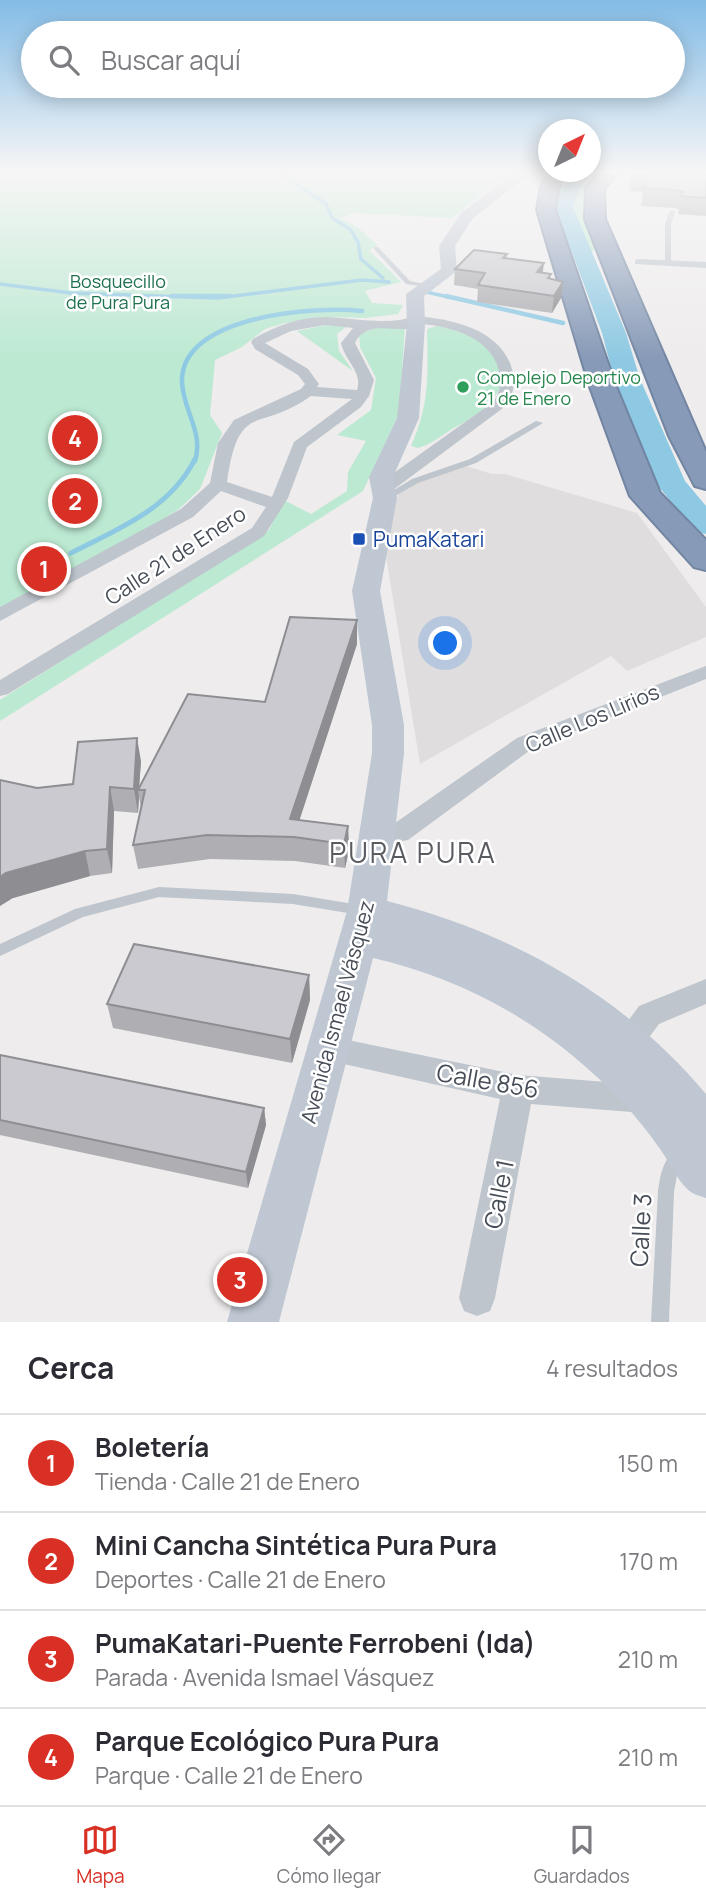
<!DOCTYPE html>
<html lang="es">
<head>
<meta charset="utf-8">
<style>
  :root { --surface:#fff; --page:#f7f7f7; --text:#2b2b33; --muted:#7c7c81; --line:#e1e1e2; --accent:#d93025 }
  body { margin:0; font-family:Manrope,sans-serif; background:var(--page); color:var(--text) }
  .compass { position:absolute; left:538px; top:119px; width:63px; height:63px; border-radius:50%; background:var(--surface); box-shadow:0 4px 18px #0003; rotate:43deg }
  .you { position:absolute; left:446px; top:644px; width:24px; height:24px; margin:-18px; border:5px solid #fff; border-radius:50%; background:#1a73e8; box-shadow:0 0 0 10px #1a73e833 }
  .badge { display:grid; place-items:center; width:46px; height:46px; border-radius:50%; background:var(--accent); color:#fff; font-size:23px; font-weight:700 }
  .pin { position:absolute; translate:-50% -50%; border:4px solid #fff; box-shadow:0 2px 7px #0006 }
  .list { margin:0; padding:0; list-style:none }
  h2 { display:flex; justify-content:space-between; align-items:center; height:91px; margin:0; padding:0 28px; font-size:30px }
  h2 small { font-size:23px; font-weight:400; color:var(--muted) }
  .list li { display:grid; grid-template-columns:46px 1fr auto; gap:21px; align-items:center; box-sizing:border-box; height:98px; padding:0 28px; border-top:2px solid var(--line) }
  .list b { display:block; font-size:26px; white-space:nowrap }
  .list p { margin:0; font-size:23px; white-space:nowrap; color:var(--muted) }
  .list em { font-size:23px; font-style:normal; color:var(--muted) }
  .icon { flex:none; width:38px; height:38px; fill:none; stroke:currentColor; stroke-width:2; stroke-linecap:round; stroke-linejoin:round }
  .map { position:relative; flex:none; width:706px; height:1322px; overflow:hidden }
  .search { position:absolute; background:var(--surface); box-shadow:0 4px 18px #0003; left:21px; right:21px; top:21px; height:77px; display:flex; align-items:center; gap:18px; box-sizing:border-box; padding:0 24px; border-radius:38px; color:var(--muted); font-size:26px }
  .sheet { height:483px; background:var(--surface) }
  nav { display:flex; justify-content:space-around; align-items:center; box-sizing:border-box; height:98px; border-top:2px solid var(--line); background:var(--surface); font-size:19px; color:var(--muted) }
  nav a { display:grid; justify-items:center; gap:4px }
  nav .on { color:var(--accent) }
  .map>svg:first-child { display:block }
</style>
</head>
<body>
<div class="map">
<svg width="706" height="1322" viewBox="0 0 706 1322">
  <rect width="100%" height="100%" fill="#eeecec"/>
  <polygon fill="#dfdddd" points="466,466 492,474 505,474 637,513 706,607 706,637 627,671 611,656 420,764 385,550 398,494 418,482"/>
  <g fill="#bce9d2">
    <polygon points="0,173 508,173 452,218 354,213 340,218 357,227 378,245 369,250 401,282 365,291 372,303 403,305 398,314 365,318 328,317 285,323 265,329 242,347 215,360 210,415 222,433 200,489 179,509 151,527 0,608"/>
    <path d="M 566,173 L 576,173 L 559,200 L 579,251 L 567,250 C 557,219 546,201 566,173 Z"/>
    <path d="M 591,173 L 600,173 C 572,205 583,215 597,251 L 589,251 C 576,216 563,204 591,173 Z"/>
    <polygon points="331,324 350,324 337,334 339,351 353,371 297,331"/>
    <polygon points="405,326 399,413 363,491 0,721 0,700 269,530 284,500 311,514 347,491 348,472 366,441 337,435 371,410 376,378 360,347 359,334 378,327"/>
    <path d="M 437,326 C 463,331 506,346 502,380 C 499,402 469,420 452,429 C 441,436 430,445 418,448 L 411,446 C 430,404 428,374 427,329 Z"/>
  </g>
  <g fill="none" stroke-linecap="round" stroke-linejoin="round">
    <g stroke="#8dc9e3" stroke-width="3.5">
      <polyline points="280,173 326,204 332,218 350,229 358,242 361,259 383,278"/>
      <polyline points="0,284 71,293 217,298 362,280 389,282"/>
      <polyline points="426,292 453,298"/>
    </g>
    <g stroke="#8dc9e3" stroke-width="4.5">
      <polyline points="172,296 230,296"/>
      <polyline points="446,296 563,323"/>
      <path d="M 195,461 C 204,432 183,411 182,382 C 180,315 316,306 362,311"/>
    </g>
    <path stroke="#8dc9e3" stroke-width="5" d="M 71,553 C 118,529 170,509 195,459"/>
    <polygon fill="#8dc9e3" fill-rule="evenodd" points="575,173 592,173 579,190 573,207 626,333 640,379 685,481 706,506 706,534 695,532 656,483 614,379 602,333 555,207 562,189"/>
    <g stroke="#7285a2" stroke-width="4">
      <g id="highway">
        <polygon points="549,173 567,173 559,186 555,210 615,384 660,493 706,540 706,570 694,567 630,496 589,384 537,210 541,186"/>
        <polygon points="599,173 618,173 604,189 605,219 706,452 706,489 695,486 669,436 585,219 586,188"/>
      </g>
    </g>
    <g fill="#bec5cd" fill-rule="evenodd">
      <polygon points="672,210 675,212 671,224 671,263 668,265 665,263 665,224 669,212"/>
      <polygon points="374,247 378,247 410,281 429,285 429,287 406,284 374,249"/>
      <polygon points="536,421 543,423 476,463 418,483 388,500 382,500 381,498 412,479 470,459"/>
      <polygon points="159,887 293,894 360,905 365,906 367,910 365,914 360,915 293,904 159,897 83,917 0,956 0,944 75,909"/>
      <path d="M 679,1149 L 685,1151 L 687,1157 L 677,1175 L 674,1192 L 669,1322 L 651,1322 L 658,1192 C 660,1176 663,1156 679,1149 Z"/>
    </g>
    <g fill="#bec5cd" fill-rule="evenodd">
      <polygon points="639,259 706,262 706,268 635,264 635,260"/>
      <path d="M 416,316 C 453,319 504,330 513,373 C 516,387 512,398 503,408 L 389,493 L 377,493 L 375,489 L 377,485 L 493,402 C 499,394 501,386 500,376 C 495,339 454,327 422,324 C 403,338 368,315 355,343 L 374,380 L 369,396 L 361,407 L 307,447 L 288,498 L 264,536 L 8,694 L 0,696 L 0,680 L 252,528 L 266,507 L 221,491 L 193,517 L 0,621 L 0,607 L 181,509 L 210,483 L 218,443 L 234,420 L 301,389 L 305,384 L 298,375 L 255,349 L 251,342 L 253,339 C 276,326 299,317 325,317 C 356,318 388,326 416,316 ZM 325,325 L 353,328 L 341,343 C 345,361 363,372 357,390 L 317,387 L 319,384 L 308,369 L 265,343 L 291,331 ZM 311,396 L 352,399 L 294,442 L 272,497 L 227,482 C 239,399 258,434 311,396 Z"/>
      <path d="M 706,666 L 706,679 L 533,748 L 408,840 C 395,843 383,840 370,836 L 366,830 L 370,824 L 379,821 L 395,823 L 517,738 Z"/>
      <polygon points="706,979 706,1004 659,1024 638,1052 627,1056 616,1052 612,1043 639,1006"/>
      <polygon points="328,1036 518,1075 644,1085 655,1089 660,1099 655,1109 644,1113 531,1104 495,1298 490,1311 477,1316 464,1311 459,1298 500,1099 317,1058 313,1049 317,1040"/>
    </g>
    <path fill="#bfc7d3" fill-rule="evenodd" d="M 515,173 L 531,173 L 473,218 L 455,246 L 457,271 L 424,296 L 425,324 L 419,418 L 393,477 L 397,498 L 380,591 L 404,725 L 404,753 L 387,901 C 510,932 623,995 706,1094 L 706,1198 C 701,1196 695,1195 691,1192 C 679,1184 669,1161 660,1149 C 649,1133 636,1117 623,1103 C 555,1030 470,980 373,958 L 279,1322 L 227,1322 L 347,911 L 372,753 L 372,725 L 352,591 L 373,498 L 369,477 L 397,418 L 407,324 L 406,294 L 441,269 L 439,246 L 462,212 Z"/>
    <use href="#highway" fill="#879ab7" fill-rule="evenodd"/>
  </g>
  <g fill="#aeaeb3">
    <polygon points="706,173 706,216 678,214 679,209 673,208 641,206 643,192 629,191 631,174"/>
    <polygon points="507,254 506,259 543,273 551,274 550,278 563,282 561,298 552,313 477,302 478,289 454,285 455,269"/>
    <polygon points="357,644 299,820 348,826 349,850 345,868 295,861 210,859 138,869 133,845 141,808 139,797 138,813 114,811 112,873 90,876 13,898 37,788 73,784 141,761 139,786 265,702"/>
    <polygon points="309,975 310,1000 292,1063 113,1028 107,1004"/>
    <polygon points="0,1055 264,1108 266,1125 248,1188 0,1135"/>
  </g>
  <g fill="#8d8d92">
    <polygon points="544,263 542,279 537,272"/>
    <polygon points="563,282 561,298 552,313 554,296"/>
    <polygon points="357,622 357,644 294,837 290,819"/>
    <polygon points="137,738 141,761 139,790 138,790 139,797 138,813 134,789"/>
    <polygon points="110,787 114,811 112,873 107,849"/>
    <polygon points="348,826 349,850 345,868 344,844"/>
    <polygon points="85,851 90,876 13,898 0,906 0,877 6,873"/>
    <polygon points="309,975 310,1000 292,1063 290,1039"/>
    <polygon points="264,1108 266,1125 248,1188 246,1172"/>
  </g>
  <g fill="#cacad0" stroke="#8d8d92" stroke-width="2">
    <polygon points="706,173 706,198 681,196 683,192 676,190 644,188 648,175 631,174"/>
    <polygon points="474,250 507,254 503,258 544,263 537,272 551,274 548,278 563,282 554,296 478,285 485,273 455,269"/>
    <polygon points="290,617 357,620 290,819 348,826 344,844 294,837 207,835 133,845 145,790 138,790 188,694 265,702"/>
    <polygon points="137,738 134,789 110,787 107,849 85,851 6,873 0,877 0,780 37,788 73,784 78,742"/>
    <polygon points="134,944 309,975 290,1039 107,1004"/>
    <polygon points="0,1055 264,1108 246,1172 0,1120"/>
  </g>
  <linearGradient id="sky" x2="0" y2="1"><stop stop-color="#83bce6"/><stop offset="0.48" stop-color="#f7f6f6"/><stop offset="1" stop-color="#f7f6f6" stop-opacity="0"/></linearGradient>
  <rect width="706" height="358" fill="url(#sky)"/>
  <circle fill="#2e9e5b" stroke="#fff" stroke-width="2.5" cx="463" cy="387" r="7"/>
  <rect fill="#1a4fb4" stroke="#fff" stroke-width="2.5" x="352" y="532" width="14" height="14" rx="3.5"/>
  <g text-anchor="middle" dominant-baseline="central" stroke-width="5" stroke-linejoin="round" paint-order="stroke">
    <g font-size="18" fill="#1e714f" stroke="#fff">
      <text x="118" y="281">Bosquecillo<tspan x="118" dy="21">de Pura Pura</tspan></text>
    </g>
    <g font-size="18" fill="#27864d" stroke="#fff" text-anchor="start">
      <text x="477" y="377">Complejo Deportivo<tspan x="477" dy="21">21 de Enero</tspan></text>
    </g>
    <g font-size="21" fill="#164399" stroke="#fff" text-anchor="start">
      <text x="373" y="539">PumaKatari</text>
    </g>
    <g font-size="21" fill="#464d57" stroke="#fff">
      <text transform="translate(175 555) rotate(-33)">Calle 21 de Enero</text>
      <text transform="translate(592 718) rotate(-23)">Calle Los Lirios</text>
      <text transform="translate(337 1012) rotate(-75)">Avenida Ismael Vásquez</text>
    </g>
    <g font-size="24" fill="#464d57" stroke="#fff">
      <text transform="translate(488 1080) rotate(10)">Calle 856</text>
      <text transform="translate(498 1194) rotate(-79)">Calle 1</text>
      <text transform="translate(640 1230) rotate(-87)">Calle 3</text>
    </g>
    <g font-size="28" letter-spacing="2" fill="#595b60" stroke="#fff">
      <text x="413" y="852">PURA PURA</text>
    </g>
  </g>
</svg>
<svg class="compass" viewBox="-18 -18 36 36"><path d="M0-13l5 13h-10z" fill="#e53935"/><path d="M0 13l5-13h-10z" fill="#7c7c81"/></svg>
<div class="you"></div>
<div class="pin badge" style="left:44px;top:569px">1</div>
<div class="pin badge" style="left:75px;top:501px">2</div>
<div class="pin badge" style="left:240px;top:1280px">3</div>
<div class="pin badge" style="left:75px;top:438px">4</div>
<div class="search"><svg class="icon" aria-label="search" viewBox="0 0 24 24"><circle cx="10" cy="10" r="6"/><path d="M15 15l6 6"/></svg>Buscar aquí</div>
</div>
<section class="sheet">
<h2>Cerca<small>4 resultados</small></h2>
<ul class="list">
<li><span class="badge">1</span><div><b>Boletería</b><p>Tienda · Calle 21 de Enero</p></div><em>150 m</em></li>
<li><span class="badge">2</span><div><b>Mini Cancha Sintética Pura Pura</b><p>Deportes · Calle 21 de Enero</p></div><em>170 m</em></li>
<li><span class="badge">3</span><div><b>PumaKatari-Puente Ferrobeni (Ida)</b><p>Parada · Avenida Ismael Vásquez</p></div><em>210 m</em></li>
<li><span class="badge">4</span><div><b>Parque Ecológico Pura Pura</b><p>Parque · Calle 21 de Enero</p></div><em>210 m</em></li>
</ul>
</section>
<nav>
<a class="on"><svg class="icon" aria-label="map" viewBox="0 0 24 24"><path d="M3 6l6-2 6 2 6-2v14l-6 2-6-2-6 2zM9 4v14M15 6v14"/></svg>Mapa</a>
<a><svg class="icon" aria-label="directions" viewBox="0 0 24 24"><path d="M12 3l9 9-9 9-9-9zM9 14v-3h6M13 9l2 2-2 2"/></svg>Cómo llegar</a>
<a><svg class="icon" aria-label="saved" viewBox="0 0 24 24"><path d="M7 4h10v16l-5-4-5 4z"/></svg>Guardados</a>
</nav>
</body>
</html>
